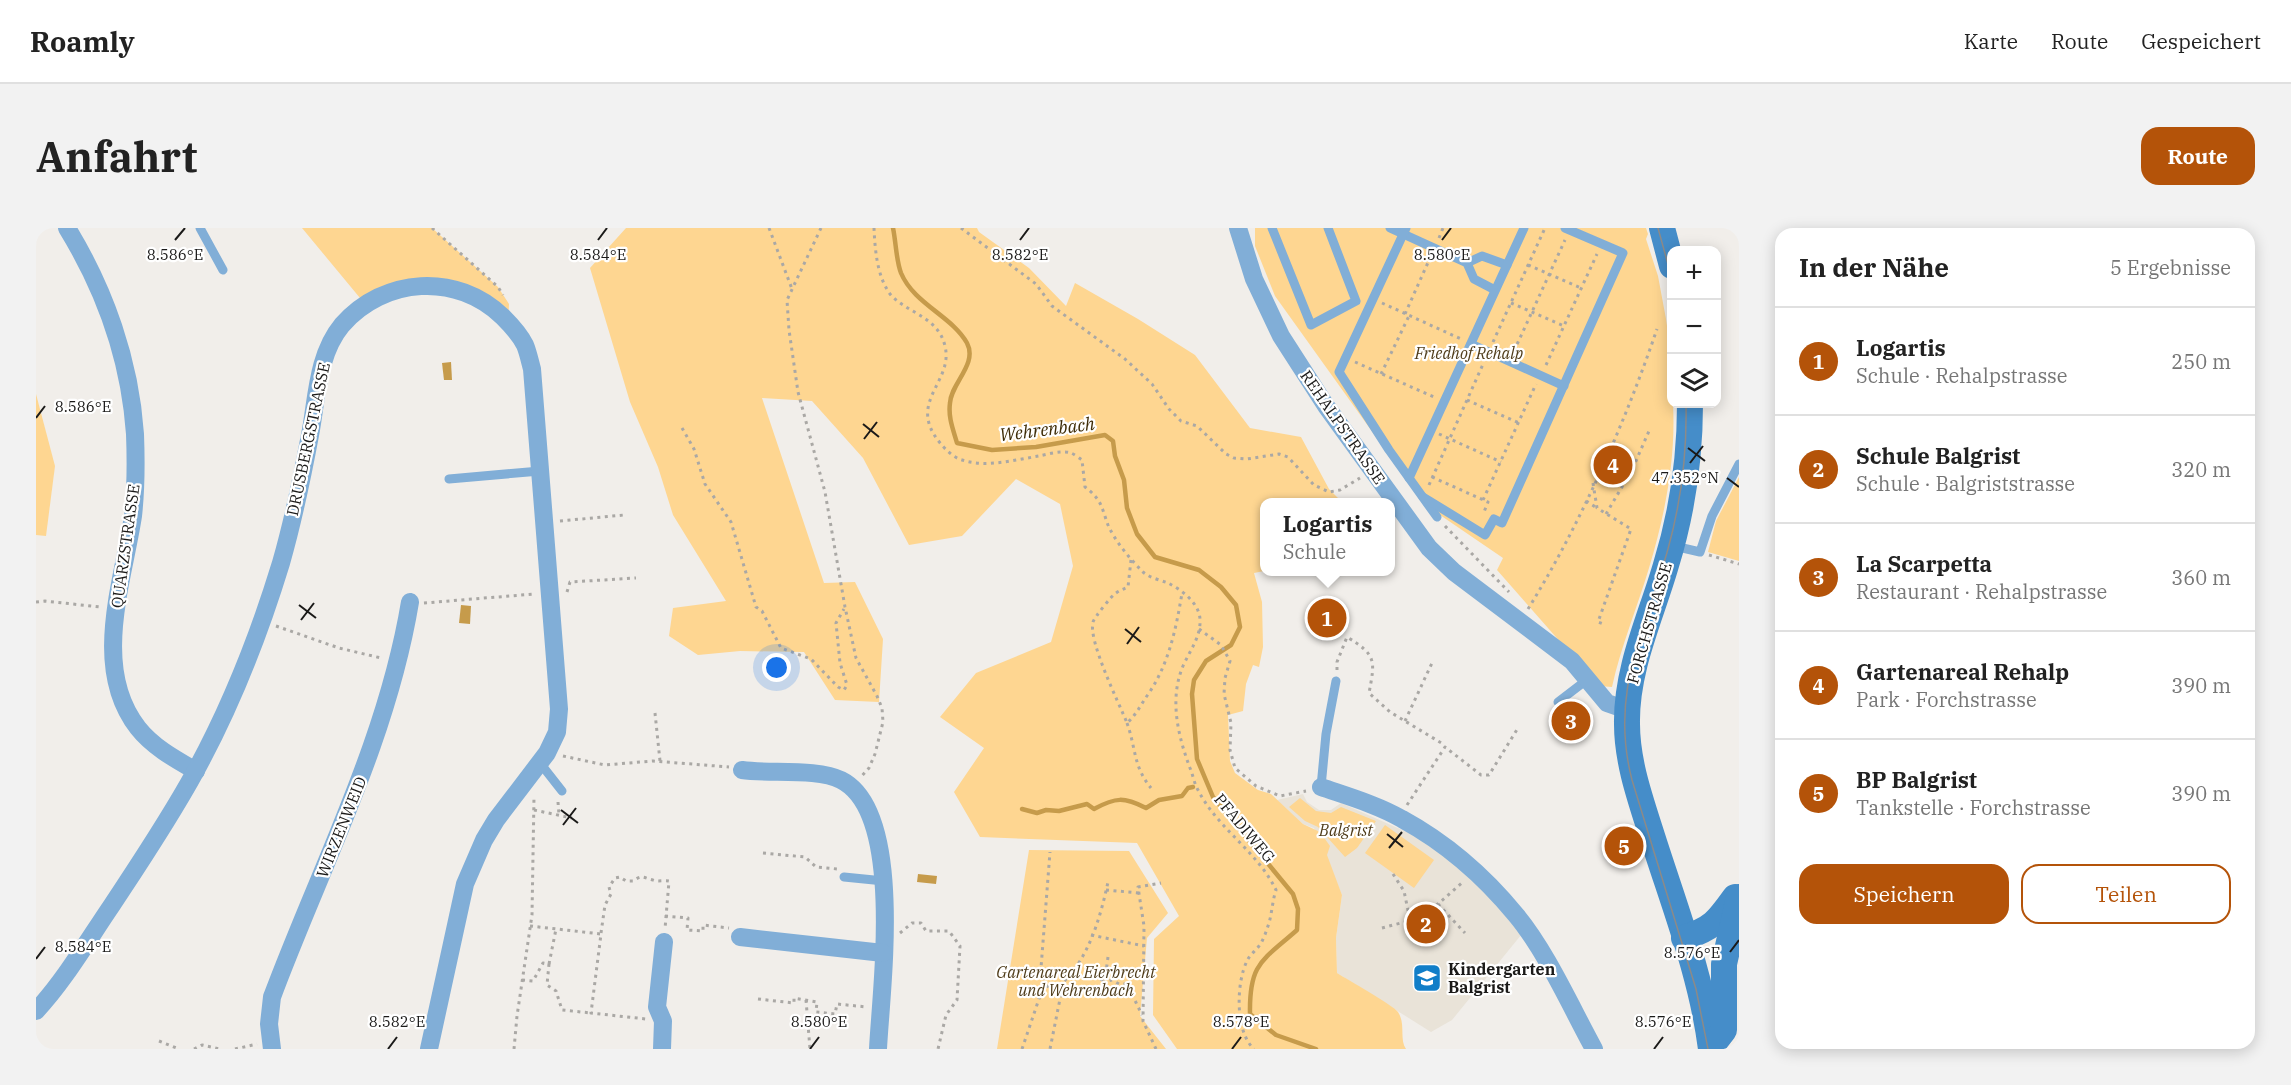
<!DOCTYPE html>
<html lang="de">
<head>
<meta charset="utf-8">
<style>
  :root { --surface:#fff; --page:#f2f2f2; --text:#222; --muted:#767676; --line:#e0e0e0; --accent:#b45309 }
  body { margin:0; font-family:"IBM Plex Serif",serif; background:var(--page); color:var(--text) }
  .controls { position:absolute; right:18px; top:18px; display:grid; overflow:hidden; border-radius:12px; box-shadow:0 3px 15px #0003 }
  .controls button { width:54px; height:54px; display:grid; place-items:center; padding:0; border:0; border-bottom:2px solid var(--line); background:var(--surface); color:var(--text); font:30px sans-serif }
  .you { position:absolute; left:741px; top:440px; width:21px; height:21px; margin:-15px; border:4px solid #fff; border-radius:50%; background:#1a73e8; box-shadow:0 0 0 9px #1a73e833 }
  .badge { display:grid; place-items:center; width:39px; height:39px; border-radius:50%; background:var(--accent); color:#fff; font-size:20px; font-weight:700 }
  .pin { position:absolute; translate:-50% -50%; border:3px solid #fff; box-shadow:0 2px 6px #0006 }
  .popup { position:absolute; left:1224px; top:270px; width:135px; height:78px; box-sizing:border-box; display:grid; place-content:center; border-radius:12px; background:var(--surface); filter:drop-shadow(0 2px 4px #0005); font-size:20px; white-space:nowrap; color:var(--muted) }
  .popup b { font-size:22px; color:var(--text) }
  .popup::after { content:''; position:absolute; left:50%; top:100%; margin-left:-12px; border:12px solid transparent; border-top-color:var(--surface) }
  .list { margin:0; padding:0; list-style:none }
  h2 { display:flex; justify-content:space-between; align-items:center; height:78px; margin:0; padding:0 24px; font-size:26px }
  h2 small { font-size:20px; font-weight:400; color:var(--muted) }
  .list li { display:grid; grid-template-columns:39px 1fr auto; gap:18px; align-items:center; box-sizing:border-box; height:108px; padding:0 24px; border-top:2px solid var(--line) }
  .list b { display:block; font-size:22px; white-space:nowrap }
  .list p { margin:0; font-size:20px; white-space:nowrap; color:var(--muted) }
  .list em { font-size:20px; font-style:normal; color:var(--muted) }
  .actions { display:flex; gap:12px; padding:18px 24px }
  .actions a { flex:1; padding:14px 0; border:2px solid var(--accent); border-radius:18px; text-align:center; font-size:21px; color:var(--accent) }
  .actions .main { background:var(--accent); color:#fff }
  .icon { flex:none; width:33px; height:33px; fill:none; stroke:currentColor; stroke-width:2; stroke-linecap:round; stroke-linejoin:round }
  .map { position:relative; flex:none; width:1703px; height:821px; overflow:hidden; border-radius:18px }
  header { display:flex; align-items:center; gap:36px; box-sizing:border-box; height:84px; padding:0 30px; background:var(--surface); border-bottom:2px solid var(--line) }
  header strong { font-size:28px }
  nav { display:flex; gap:33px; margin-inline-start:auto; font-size:21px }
  .intro { display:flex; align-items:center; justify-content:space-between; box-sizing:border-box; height:144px; padding:0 36px }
  h1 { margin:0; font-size:42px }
  .button { padding:15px 27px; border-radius:18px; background:var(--accent); color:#fff; font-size:21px; font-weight:700 }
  main { display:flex; gap:36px; padding:0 36px }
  aside { flex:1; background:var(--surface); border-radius:18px; box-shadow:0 3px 15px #0003 }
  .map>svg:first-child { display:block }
</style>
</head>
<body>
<header>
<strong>Roamly</strong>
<nav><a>Karte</a><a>Route</a><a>Gespeichert</a></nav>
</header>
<div class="intro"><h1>Anfahrt</h1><a class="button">Route</a></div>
<main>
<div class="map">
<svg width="1703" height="821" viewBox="0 0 1703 821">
  <rect width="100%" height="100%" fill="#f1eeea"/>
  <polygon fill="#e9e3d8" points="1267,566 1271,574 1283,582 1295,582 1305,575 1373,605 1412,630 1448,662 1485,707 1416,792 1395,804 1301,745 1300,710 1306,667 1278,600 1267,596 1241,572"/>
  <g fill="#fed691">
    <polygon points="266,0 396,0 462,59 473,76 472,95 406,58 329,76"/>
    <path d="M 590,0 L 941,0 L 943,4 L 993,40 L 1030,78 L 1039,55 L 1102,91 L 1159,127 L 1214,200 L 1265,209 L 1293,261 L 1306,274 L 1228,274 L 1228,343 L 1218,345 L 1226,374 L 1227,419 L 1223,439 L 1217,437 L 1210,456 L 1207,483 L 1192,487 L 1194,533 L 1199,545 L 1222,562 L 1235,566 L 1267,596 L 1284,604 L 1294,618 L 1291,627 L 1306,667 L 1300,710 L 1301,745 C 1312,752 1357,777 1362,784 C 1370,796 1363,811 1370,821 L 1141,821 L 1117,787 L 1118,711 L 1143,688 L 1101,615 L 944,609 L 918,564 L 948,520 L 904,489 L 940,445 L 1015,414 L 1037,338 L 1024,276 L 980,251 L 926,308 L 873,317 L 827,230 L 776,173 L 726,170 L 788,355 L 819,354 L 847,411 L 843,474 L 799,472 L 768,424 L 704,423 L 662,427 L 633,408 L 637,380 L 690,373 L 637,287 L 622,239 L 594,174 L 554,40 Z"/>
    <path d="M 1219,0 L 1610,0 L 1612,6 L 1610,11 L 1622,48 L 1630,91 L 1635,125 L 1636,176 L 1637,176 C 1640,231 1629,287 1613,340 C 1601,380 1585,418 1576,459 L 1563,458 L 1461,342 L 1467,330 L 1404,287 L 1340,209 L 1239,68 L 1219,18 Z"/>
    <polygon points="0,166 19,238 10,308 0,307"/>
    <polygon points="1703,249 1703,333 1672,324 1680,293"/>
    <polygon points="1264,570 1280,583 1295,585 1305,579 1340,593 1321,620 1309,629 1282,599 1269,593 1253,579"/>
    <polygon points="1349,597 1398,632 1378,660 1329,625"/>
    <polygon points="993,622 1093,623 1132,685 1111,710 1104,788 1130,821 961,821"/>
  </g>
  <g fill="#c69b4b">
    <polygon points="415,134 416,152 408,152 406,135"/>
    <polygon points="425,377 435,378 434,396 423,395"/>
    <polygon points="882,646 901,648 900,656 881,654"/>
  </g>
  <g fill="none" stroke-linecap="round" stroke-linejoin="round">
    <g stroke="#c69b4b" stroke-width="4.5">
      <path d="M 857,0 C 860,14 860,32 865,45 C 878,76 916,88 931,115 C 942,136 915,155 914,175 C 912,189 917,201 921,215 L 956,222 L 1000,219 L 1069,207 L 1077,213 L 1079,228 L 1088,252 L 1091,280 L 1101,306 L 1119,329 L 1163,342 L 1185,359 L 1200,377 L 1204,399 L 1195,417 L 1170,433 L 1158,452 L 1156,466 L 1161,531 L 1177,569 L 1257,666 L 1262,681 L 1261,702 C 1226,733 1213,735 1214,786 L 1240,807 L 1280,821"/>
      <path d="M 986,581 L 1001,585 L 1010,582 L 1023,583 L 1051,576 L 1058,581 C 1080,569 1088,569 1110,580 L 1123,572 L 1146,568 L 1152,560 L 1157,559"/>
    </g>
    <g stroke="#aaa8a5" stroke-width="3" stroke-dasharray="3 4.5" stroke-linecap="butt">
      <polyline points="396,0 462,59 467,67"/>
      <polyline points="733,0 756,61"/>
      <polyline points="785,0 751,72 753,102 762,164 789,264 809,379 820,430 841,468 846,480 847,494 839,526 833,540 824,550"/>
      <path d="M 838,0 C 839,22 841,48 854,66 C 870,85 902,88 909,118 C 918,155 869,174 905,216 C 910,222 918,230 926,232 C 950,240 978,232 1003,228 C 1012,226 1026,222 1035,225 C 1038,226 1043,230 1046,232 L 1049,259 C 1066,272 1065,278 1072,297 C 1079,313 1094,331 1107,344 C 1114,350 1124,352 1132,355 C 1146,362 1163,375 1164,391 C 1165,409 1154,422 1147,438 C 1133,471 1142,508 1154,540 C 1157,547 1158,555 1162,562 C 1181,600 1222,624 1240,662 C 1236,674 1236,687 1232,698 C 1230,704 1228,710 1225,715 C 1221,722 1214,726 1211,733 C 1200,755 1199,804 1218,821"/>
      <polyline points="925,0 1000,56 1016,78 1089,131 1116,156 1133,181 1145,193 1161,198 1190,226 1198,230 1211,231 1243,226 1252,229 1278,257 1293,264 1304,262 1324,250"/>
      <polyline points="1403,10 1407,0"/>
      <polyline points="1492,37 1545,60"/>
      <polyline points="1346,75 1425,111"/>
      <polyline points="1475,75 1528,98"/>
      <polyline points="1369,86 1394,30"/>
      <polyline points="1457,114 1509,0"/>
      <polyline points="1478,123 1529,12"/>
      <polyline points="1319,134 1398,169"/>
      <polyline points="1510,137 1561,26"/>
      <polyline points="1345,146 1373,88"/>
      <polyline points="1431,172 1483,195"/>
      <polyline points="646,200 658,221 669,256 695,294 720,379 726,383 745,420 775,431 802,459 808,462 811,457 804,435 800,395 808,381"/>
      <polyline points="1403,206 1465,234"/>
      <polyline points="1396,249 1452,274 1448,284"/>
      <polyline points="1557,255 1561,280 1595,301 1562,394 1570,397"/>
      <polyline points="1393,257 1448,134"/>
      <polyline points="1447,272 1500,156"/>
      <polyline points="1550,273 1561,280"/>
      <polyline points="1570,286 1596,242 1613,203"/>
      <polyline points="524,293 588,287"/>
      <polyline points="1409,298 1473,364"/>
      <polyline points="1673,327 1703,336"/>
      <path d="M 1095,332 L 1092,359 C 1088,361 1084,362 1080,365 C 1076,367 1058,390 1057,394 C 1052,413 1083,475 1091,495 C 1101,486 1105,476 1113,465 C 1133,435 1140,401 1146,365"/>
      <polyline points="531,364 534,354 600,350"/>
      <polyline points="0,374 9,373 64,379"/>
      <polyline points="388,375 498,366"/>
      <path d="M 1492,381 C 1544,297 1589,195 1621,101"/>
      <polyline points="240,398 303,420 345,430"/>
      <polyline points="1163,401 1185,417 1194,433 1189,450 1188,466 1195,495 1194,522 1199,540 1220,558 1244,568 1270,563"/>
      <path d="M 1301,442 L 1301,434 L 1311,409 C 1341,427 1339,433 1333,465 L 1354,484 L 1407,516"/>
      <polyline points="619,485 624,533"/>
      <polyline points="1369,493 1396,435"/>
      <path d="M 1091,495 C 1100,520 1097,538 1115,560"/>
      <polyline points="527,528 569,537 617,533 693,539"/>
      <polyline points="522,574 523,587"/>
      <polyline points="1371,577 1409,519 1445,547 1453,547 1482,500"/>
      <polyline points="498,582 536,590"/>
      <polyline points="727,625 769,629 780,639 802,641"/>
      <polyline points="1357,646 1368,663 1374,692"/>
      <polyline points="1070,662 1103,665"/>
      <polyline points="1402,676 1429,705"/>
      <polyline points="629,688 652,690 651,702 667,703 667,697 693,700"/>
      <polyline points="494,698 565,706 555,785 610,791"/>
      <polyline points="1346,700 1387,689 1427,654"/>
      <path d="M 565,705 L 569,677 L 575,666 L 573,659 L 579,650 L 584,649 L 590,653 L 597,653 C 607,646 607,650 617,652 C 621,654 628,652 633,653 L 629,701"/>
      <polyline points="864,705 876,695 885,695 890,703 913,703 924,718 921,772 910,787 902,821"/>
      <polyline points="1055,707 1108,718"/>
      <polyline points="1072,729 1070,744 1064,755 1076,752 1083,756 1091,756 1106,787"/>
      <polyline points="513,736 520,701"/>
      <polyline points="486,752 497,753 507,735 513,736 511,757 520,763 526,782 555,785"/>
      <path d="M 1023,758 C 1052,733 1064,691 1072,654"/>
      <polyline points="1010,759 1005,740 1014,624"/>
      <polyline points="722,771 758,775 758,770 781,774 780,784 799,786 801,776 831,779"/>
      <polyline points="770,772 774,821"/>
      <polyline points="123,813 143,821"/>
      <polyline points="158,821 166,817 184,821"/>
      <polyline points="199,821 221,816"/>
      <polyline points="478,821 481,788 496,687 498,569"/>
      <polyline points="986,821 1006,762 1015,756 1023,758 1025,766 1014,821"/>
      <polyline points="1120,821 1107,793 1108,698 1102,659 1125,655"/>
    </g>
    <g stroke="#81aed7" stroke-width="9">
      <polyline points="164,0 187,42"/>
      <polyline points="1236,0 1275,97 1320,73 1292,0"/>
      <polyline points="1354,0 1431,35 1438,51 1459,62"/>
      <polyline points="1370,0 1303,144 1353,222 1401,289"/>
      <polyline points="1431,35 1446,28 1471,37"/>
      <polyline points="1435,116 1528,158"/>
      <polyline points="1373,250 1488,0"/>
      <polyline points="413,251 504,243"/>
      <polyline points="1387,269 1449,307 1458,291 1466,295 1587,25 1529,0"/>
      <polyline points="1638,318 1664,324 1676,288 1703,236"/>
      <polyline points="1522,474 1552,451"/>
      <polyline points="504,535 526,563"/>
      <polyline points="1285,559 1290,506 1300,453"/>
      <polyline points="808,649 848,653"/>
    </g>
    <g stroke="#81aed7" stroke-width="18">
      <path d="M 31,0 C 69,62 94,133 99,206 C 100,232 100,261 97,288 C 87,354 55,440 102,500 C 117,519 139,531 160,543"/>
      <polyline points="1202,0 1218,51 1245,108 1290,178 1393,320 1418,344 1536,433 1571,475 1591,482"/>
      <path d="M 706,542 C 733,546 782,540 805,552 C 869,584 845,760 842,821"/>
      <path d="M 1285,559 C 1311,568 1342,577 1366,591 C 1410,615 1448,648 1480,687 C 1510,723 1535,779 1558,821"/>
      <polyline points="704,709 847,725"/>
      <path d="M 0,783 C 29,752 52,712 76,677 C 105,633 134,590 159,544 C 195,478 223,407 245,335 C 257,293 266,250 274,207 C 281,171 281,127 306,97 C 348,49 421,44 467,89 C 475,97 484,107 489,117 C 492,124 494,134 496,141 L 523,481 L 521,504 L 511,525 L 460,592 L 448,612 L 429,656 L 393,821"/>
      <path d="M 236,821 L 233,796 L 236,769 C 285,638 351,513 374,374"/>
      <polyline points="626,821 627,793 621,779 628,714"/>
    </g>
    <g stroke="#458dc9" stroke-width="26">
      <polyline points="1626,0 1636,38"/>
      <path d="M 1654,176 C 1654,230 1646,285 1630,337 C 1615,389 1590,440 1591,496 C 1591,535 1605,573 1617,611 C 1639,680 1666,749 1675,821"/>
      <path d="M 1648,710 C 1677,700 1681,694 1699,669"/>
      <polyline points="1675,819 1688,802 1688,736 1703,669"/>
    </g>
    <g stroke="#8c8a88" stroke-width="1.5">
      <polyline points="1622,0 1636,51"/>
      <path d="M 1650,176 C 1651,224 1645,274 1632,321 C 1609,403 1573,463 1596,552 L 1660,761 L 1672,821"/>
    </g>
  </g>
  <path fill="none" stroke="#1b1a19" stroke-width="2" d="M 139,12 L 149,0M 562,12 L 571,0M 984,12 L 993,0M 1406,12 L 1415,0M 0,190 L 9,178M 827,196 L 843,209M 828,211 L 841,194M 1652,220 L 1669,233M 1654,235 L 1667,218M 1691,250 L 1703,259M 263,377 L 280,390M 265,392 L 278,375M 1089,401 L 1105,414M 1091,416 L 1103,399M 525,582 L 542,595M 527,597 L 540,580M 1351,606 L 1367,619M 1353,620 L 1366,604M 1694,724 L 1703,712M 0,731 L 9,719M 352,821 L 361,809M 774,821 L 783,809M 1196,821 L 1205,809M 1618,821 L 1627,809"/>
  <defs>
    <g id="school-square" transform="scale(1.5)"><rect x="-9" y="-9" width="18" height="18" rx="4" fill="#117ec8" stroke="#fff"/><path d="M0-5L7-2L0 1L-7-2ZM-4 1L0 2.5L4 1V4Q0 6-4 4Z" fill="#fff"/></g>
  </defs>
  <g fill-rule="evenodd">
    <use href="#school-square" x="1391" y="750"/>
  </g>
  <g text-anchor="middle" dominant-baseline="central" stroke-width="4.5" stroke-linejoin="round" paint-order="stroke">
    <g font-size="16" font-style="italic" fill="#4f3c1a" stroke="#fff">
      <text x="1433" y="125">Friedhof Rehalp</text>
      <text x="1310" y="602">Balgrist</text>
      <text x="1040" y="744">Gartenareal Eierbrecht<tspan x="1040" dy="18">und Wehrenbach</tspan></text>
    </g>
    <g font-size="16" fill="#1b1a19" stroke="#fff">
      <text transform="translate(1307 199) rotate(55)">REHALPSTRASSE</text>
      <text transform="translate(272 211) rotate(-78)">DRUSBERGSTRASSE</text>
      <text transform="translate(89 318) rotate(-82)">QUARZSTRASSE</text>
      <text transform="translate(1613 395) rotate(-74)">FORCHSTRASSE</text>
      <text transform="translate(305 599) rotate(-68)">WIRZENWEID</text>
      <text transform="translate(1209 600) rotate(50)">PFADIWEG</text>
    </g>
    <g font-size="16" font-weight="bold" fill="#1b1a19" stroke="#fff" text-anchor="start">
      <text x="1412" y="741">Kindergarten<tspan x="1412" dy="18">Balgrist</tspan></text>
    </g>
    <g font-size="18" font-style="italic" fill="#3e2c07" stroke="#fff">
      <text transform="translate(1011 201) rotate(-7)">Wehrenbach</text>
    </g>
  </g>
  <g font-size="15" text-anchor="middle" fill="#1b1a19" stroke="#fff" stroke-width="4.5" stroke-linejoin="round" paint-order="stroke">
    <text x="139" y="32">8.586°E</text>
    <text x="562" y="32">8.584°E</text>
    <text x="984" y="32">8.582°E</text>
    <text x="1406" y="32">8.580°E</text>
    <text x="47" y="184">8.586°E</text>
    <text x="1649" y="255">47.352°N</text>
    <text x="47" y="724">8.584°E</text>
    <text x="1656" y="730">8.576°E</text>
    <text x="361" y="799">8.582°E</text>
    <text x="783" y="799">8.580°E</text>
    <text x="1205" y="799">8.578°E</text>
    <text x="1627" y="799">8.576°E</text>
  </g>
</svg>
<div class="controls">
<button>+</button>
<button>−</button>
<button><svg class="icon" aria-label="layers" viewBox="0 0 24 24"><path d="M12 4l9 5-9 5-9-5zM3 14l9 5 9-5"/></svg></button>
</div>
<div class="you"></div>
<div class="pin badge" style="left:1291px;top:390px">1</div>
<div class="popup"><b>Logartis</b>Schule</div>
<div class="pin badge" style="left:1390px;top:696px">2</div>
<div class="pin badge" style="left:1535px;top:493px">3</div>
<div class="pin badge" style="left:1577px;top:237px">4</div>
<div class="pin badge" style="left:1588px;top:618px">5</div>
</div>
<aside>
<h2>In der Nähe<small>5 Ergebnisse</small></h2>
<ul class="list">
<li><span class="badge">1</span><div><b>Logartis</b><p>Schule · Rehalpstrasse</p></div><em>250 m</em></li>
<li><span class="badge">2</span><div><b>Schule Balgrist</b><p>Schule · Balgriststrasse</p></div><em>320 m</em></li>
<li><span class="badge">3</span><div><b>La Scarpetta</b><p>Restaurant · Rehalpstrasse</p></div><em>360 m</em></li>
<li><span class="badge">4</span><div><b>Gartenareal Rehalp</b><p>Park · Forchstrasse</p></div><em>390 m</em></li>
<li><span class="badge">5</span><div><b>BP Balgrist</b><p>Tankstelle · Forchstrasse</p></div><em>390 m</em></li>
</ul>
<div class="actions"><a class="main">Speichern</a><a>Teilen</a></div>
</aside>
</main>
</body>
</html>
